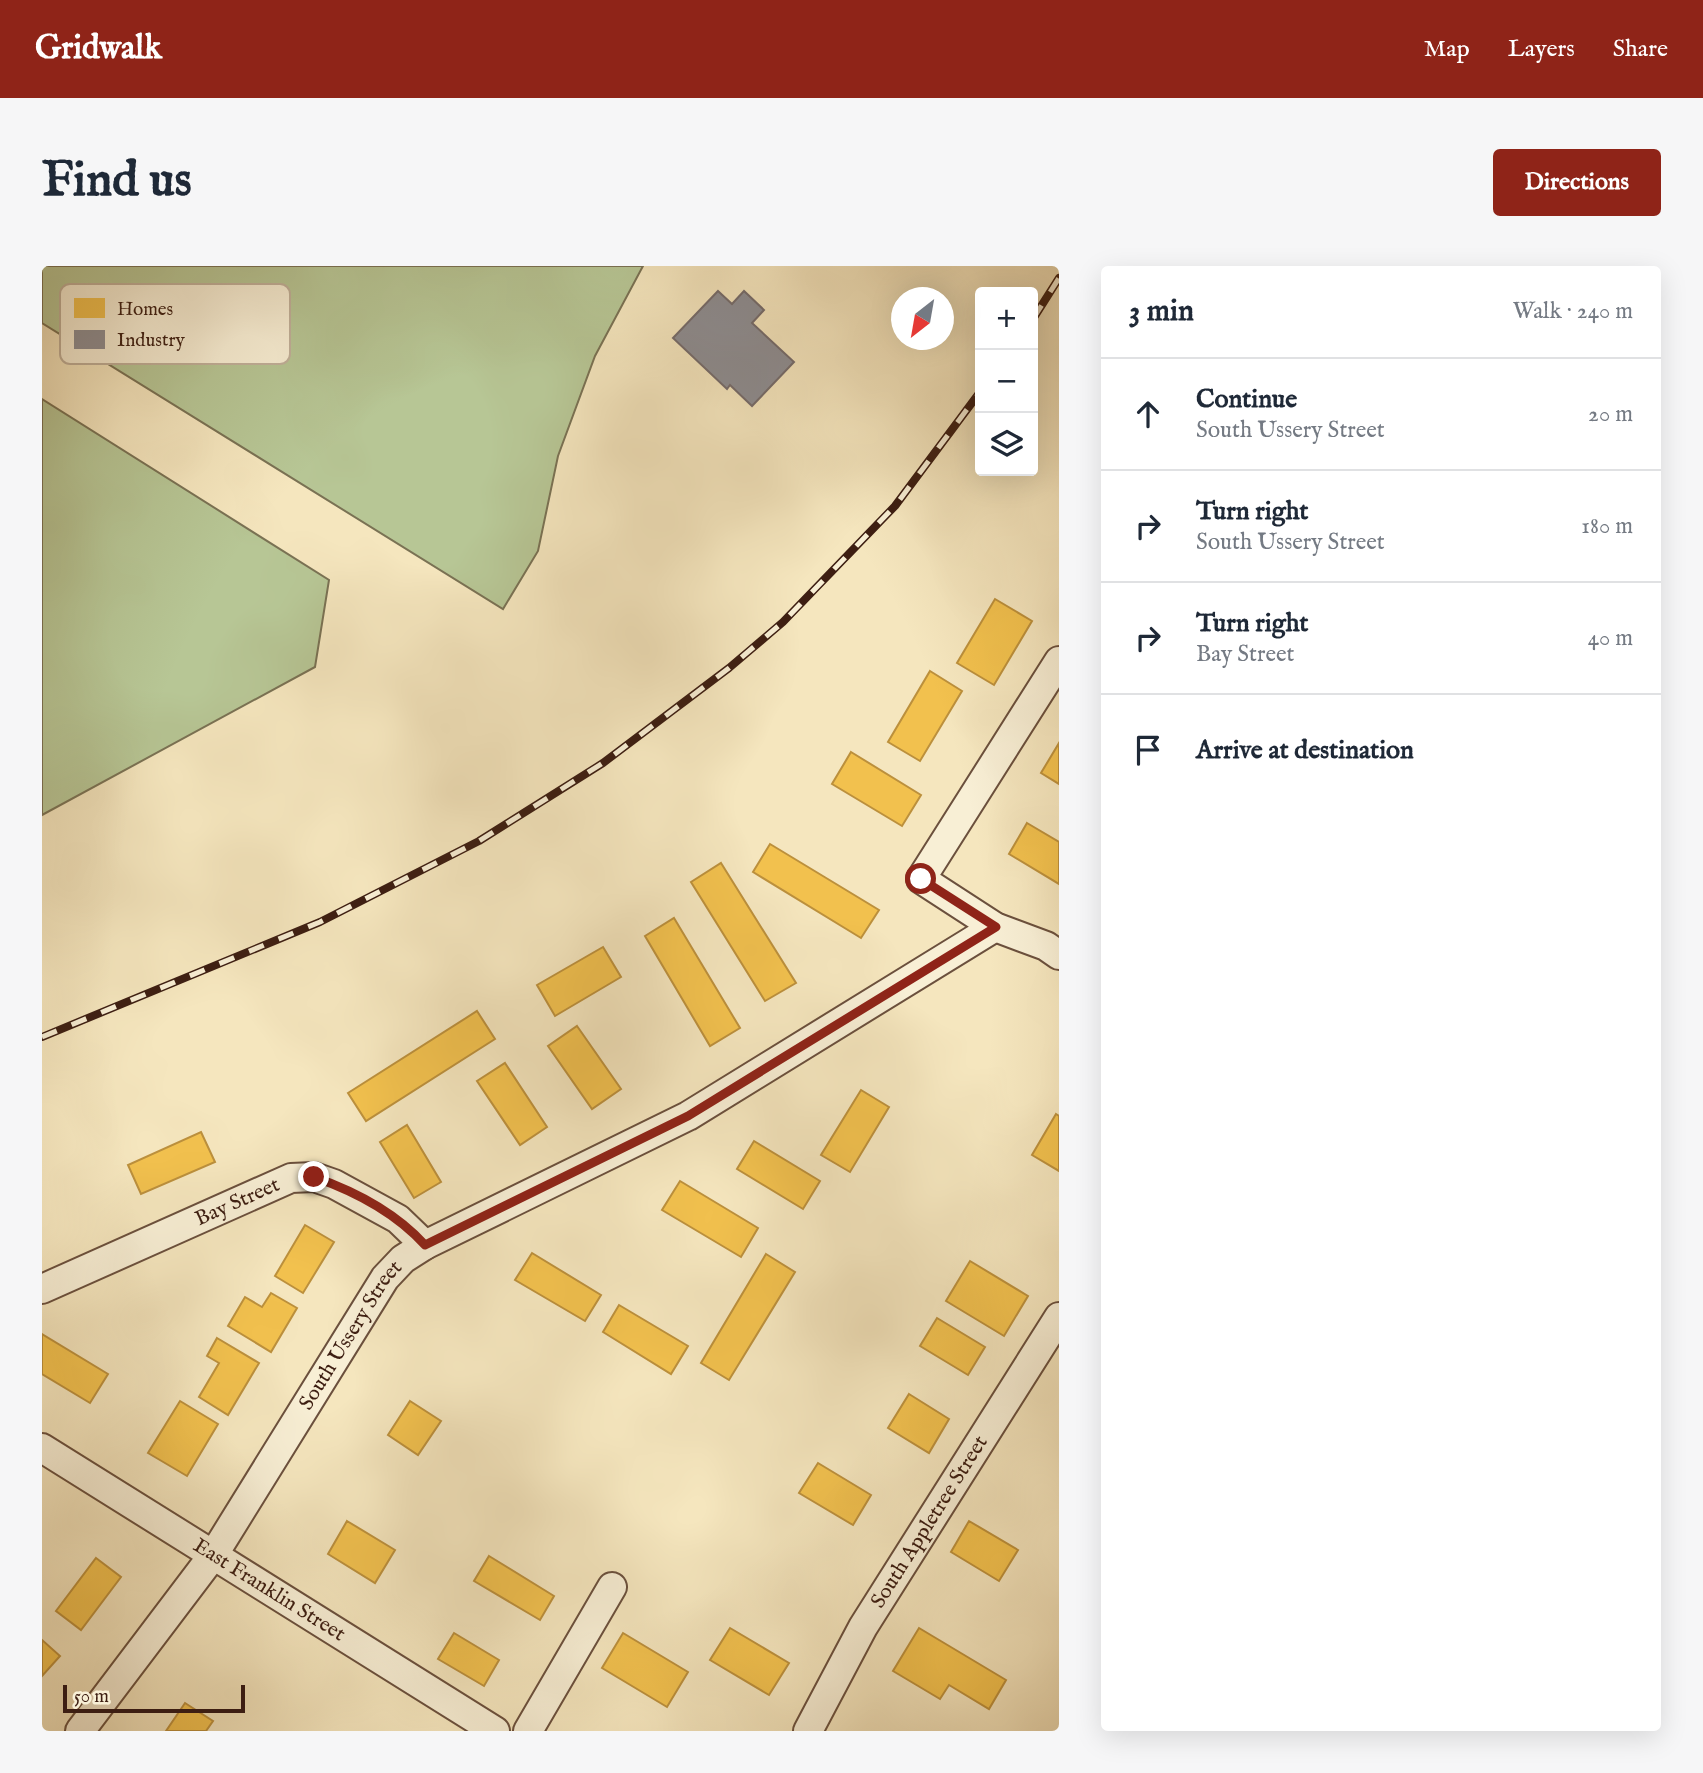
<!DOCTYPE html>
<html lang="en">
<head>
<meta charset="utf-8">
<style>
  :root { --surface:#fff; --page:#f6f6f7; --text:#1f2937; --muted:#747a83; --line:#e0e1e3; --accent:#8f2418 }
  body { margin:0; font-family:"IM FELL English",serif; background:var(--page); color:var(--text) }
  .controls { position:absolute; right:21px; top:21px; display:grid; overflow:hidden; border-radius:7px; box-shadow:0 7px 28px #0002 }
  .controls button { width:63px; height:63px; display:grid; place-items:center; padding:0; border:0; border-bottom:2px solid var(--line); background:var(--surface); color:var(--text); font:35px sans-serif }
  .compass { position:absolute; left:849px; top:21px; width:63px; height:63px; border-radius:50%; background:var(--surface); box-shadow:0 7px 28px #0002; rotate:211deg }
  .scale { position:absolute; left:21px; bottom:18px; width:182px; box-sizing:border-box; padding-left:7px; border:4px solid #3d1e12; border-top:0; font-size:19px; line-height:24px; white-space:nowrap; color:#3d1e12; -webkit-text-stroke:5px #f8efd5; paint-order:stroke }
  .stop { position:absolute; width:21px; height:21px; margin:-16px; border:5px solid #8f2418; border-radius:50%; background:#fff }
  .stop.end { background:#8f2418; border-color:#fff; box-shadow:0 2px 7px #0008 }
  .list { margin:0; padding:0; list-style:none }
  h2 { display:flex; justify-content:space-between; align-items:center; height:91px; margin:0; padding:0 28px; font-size:30px }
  h2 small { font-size:23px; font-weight:400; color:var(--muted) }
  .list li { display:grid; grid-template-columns:46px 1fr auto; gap:21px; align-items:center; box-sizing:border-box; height:112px; padding:0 28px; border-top:2px solid var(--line) }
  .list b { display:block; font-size:26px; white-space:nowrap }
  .list p { margin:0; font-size:23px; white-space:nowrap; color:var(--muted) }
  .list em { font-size:23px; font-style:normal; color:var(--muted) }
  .icon { flex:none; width:38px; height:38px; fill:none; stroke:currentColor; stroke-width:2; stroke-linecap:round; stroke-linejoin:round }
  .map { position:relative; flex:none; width:1017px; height:1465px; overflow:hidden; border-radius:7px }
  header { display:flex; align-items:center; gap:42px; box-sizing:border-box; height:98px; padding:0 35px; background:var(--accent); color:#fff }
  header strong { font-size:33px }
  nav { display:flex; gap:38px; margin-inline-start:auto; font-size:24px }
  .intro { display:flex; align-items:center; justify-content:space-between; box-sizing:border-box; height:168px; padding:0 42px }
  h1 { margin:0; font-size:49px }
  .button { padding:18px 32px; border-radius:7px; background:var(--accent); color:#fff; font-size:24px; font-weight:700 }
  main { display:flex; gap:42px; padding:0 42px }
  aside { flex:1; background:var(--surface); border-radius:7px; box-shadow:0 7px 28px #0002 }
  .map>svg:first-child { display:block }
</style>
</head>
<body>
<header>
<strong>Gridwalk</strong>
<nav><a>Map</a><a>Layers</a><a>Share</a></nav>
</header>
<div class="intro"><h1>Find us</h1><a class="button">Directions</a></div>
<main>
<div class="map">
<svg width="1017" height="1465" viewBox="0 0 1017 1465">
  <rect width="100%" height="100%" fill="#f5e6be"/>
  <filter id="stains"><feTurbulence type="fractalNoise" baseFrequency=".00286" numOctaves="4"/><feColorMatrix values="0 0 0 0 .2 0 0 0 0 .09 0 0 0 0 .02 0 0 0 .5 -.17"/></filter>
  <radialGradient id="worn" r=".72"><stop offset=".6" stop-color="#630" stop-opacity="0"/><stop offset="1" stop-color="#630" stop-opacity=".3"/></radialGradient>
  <g fill="#b7c695" stroke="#7a7254" stroke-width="2">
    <polygon points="0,0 601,0 553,90 516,190 496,285 461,343 0,57"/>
    <polygon points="0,133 287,314 273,401 0,549"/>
  </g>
  <g fill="#f2c14e" stroke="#bc903c" stroke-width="2">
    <polygon points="953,333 990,355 952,419 915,397"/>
    <polygon points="888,405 920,425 878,495 846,476"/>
    <polygon points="1017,477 1017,518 999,507"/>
    <polygon points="809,486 879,529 860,560 790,518"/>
    <polygon points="985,557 1017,576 1017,618 967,588"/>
    <polygon points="728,578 837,644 819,672 711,606"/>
    <polygon points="679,597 754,717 723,735 649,616"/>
    <polygon points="632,652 698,762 668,780 603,670"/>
    <polygon points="561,681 579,711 513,750 495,719"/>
    <polygon points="435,745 453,773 324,855 306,827"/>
    <polygon points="535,760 579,823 550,843 506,780"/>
    <polygon points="463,797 505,861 478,879 435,815"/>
    <polygon points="819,824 847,841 808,906 779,889"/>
    <polygon points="1014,848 1017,850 1017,905 990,889"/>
    <polygon points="365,859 399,916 372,932 338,876"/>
    <polygon points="159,866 173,896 99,928 86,899"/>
    <polygon points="712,875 778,915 761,943 695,903"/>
    <polygon points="638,915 716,962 699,991 620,944"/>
    <polygon points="263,959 292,976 261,1027 233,1010"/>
    <polygon points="490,987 559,1029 543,1055 473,1014"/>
    <polygon points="724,988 753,1006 687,1114 659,1097"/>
    <polygon points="928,995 986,1030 962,1070 904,1035"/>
    <polygon points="229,1027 255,1042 229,1086 186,1060 203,1031 220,1041"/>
    <polygon points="577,1039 646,1080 629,1108 561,1066"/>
    <polygon points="895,1052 943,1081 926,1109 878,1080"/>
    <polygon points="0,1068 66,1108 48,1137 0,1108"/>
    <polygon points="175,1072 217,1097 186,1149 157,1131 177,1097 165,1090"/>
    <polygon points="867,1128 907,1153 887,1187 846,1162"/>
    <polygon points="138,1135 176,1158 145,1210 106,1187"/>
    <polygon points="368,1135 399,1155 376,1189 346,1169"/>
    <polygon points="776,1197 829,1229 811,1259 757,1227"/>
    <polygon points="305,1255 353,1284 333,1317 286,1288"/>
    <polygon points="927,1255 976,1284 957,1315 909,1286"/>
    <polygon points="447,1290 512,1330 498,1354 432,1315"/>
    <polygon points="54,1292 79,1311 39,1364 14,1345"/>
    <polygon points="688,1362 747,1397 727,1429 668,1394"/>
    <polygon points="877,1362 964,1414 947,1443 907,1419 898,1433 851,1405"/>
    <polygon points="412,1367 457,1394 442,1420 396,1393"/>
    <polygon points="581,1367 646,1406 625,1441 560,1402"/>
    <polygon points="0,1374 18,1390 0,1410"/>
    <polygon points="143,1437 171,1455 164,1465 124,1465"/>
  </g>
  <polygon fill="#8d8d92" stroke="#756c6c" stroke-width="2" points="676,25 690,38 702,25 722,44 710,57 752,96 710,140 688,119 685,123 631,72"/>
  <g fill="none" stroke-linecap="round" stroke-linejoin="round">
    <g stroke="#6b503d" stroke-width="32">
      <g id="minor">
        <polyline points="1017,395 879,613 953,661 1004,680 1017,689"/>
        <path id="s1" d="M 0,1023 L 249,912 L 272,911 L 292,918 L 356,953 L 383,979"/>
        <path id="s2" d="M 0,1182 L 453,1465"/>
        <path id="s3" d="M 38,1465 L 172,1288 L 343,1012 L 361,993 L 383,979 L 646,850 L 953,661"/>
        <polyline points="486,1465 570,1321"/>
        <path id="s4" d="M 766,1465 L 821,1361 L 1017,1051"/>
      </g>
    </g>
    <use href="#minor" stroke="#f8efd5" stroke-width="28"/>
    <g stroke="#3d1e12" stroke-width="8">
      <g id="rail">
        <polyline points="991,53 1017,12"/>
        <polyline points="0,771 278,656 437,575 561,497 687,402 741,356 853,240 938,126"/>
      </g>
    </g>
    <use href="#rail" stroke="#f8efd5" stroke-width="5" stroke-dasharray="16" stroke-linecap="butt"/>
  </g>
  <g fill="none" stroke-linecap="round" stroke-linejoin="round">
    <path stroke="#8f2418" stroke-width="9" d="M 272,911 C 312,925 354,947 383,979 L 646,850 L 954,661 L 879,613"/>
  </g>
  <g text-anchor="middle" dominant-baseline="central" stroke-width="7" stroke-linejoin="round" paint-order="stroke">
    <g font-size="21" fill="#3d1e12" stroke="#f8efd5">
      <text stroke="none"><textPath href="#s1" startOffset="214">Bay Street</textPath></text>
      <text stroke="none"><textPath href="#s3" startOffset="480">South Ussery Street</textPath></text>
      <text stroke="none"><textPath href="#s4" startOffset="242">South Appletree Street</textPath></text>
      <text stroke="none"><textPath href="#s2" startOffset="268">East Franklin Street</textPath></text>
    </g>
  </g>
  <rect x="18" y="18" width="230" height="80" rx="10" fill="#f8efd5" stroke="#c0b09a" stroke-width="2"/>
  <rect x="32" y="32" width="31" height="20" fill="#f2c14e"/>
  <rect x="32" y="64" width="31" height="19" fill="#8d8d92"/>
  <g font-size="19" fill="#3d1e12">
    <text x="75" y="49">Homes</text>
    <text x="75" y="80">Industry</text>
  </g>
  <rect width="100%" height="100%" filter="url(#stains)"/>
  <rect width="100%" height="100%" fill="url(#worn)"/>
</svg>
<div class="controls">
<button>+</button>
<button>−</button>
<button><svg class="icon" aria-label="layers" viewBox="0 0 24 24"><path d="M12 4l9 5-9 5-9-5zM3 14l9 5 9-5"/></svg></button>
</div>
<svg class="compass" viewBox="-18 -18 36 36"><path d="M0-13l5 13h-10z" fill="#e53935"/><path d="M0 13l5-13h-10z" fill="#747a83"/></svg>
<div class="scale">50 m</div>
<div class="stop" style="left:879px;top:613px"></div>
<div class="stop end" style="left:272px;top:911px"></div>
</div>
<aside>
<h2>3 min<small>Walk · 240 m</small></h2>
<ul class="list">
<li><svg class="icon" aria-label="ahead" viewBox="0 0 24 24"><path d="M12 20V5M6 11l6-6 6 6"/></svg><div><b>Continue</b><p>South Ussery Street</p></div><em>20 m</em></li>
<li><svg class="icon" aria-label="right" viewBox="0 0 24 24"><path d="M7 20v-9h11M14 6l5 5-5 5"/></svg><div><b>Turn right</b><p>South Ussery Street</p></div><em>180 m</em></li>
<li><svg class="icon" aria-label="right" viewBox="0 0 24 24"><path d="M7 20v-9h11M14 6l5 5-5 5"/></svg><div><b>Turn right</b><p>Bay Street</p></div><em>40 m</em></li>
<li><svg class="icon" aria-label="arrive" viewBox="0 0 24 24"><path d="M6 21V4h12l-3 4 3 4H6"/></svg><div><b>Arrive at destination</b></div></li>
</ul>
</aside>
</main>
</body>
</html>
